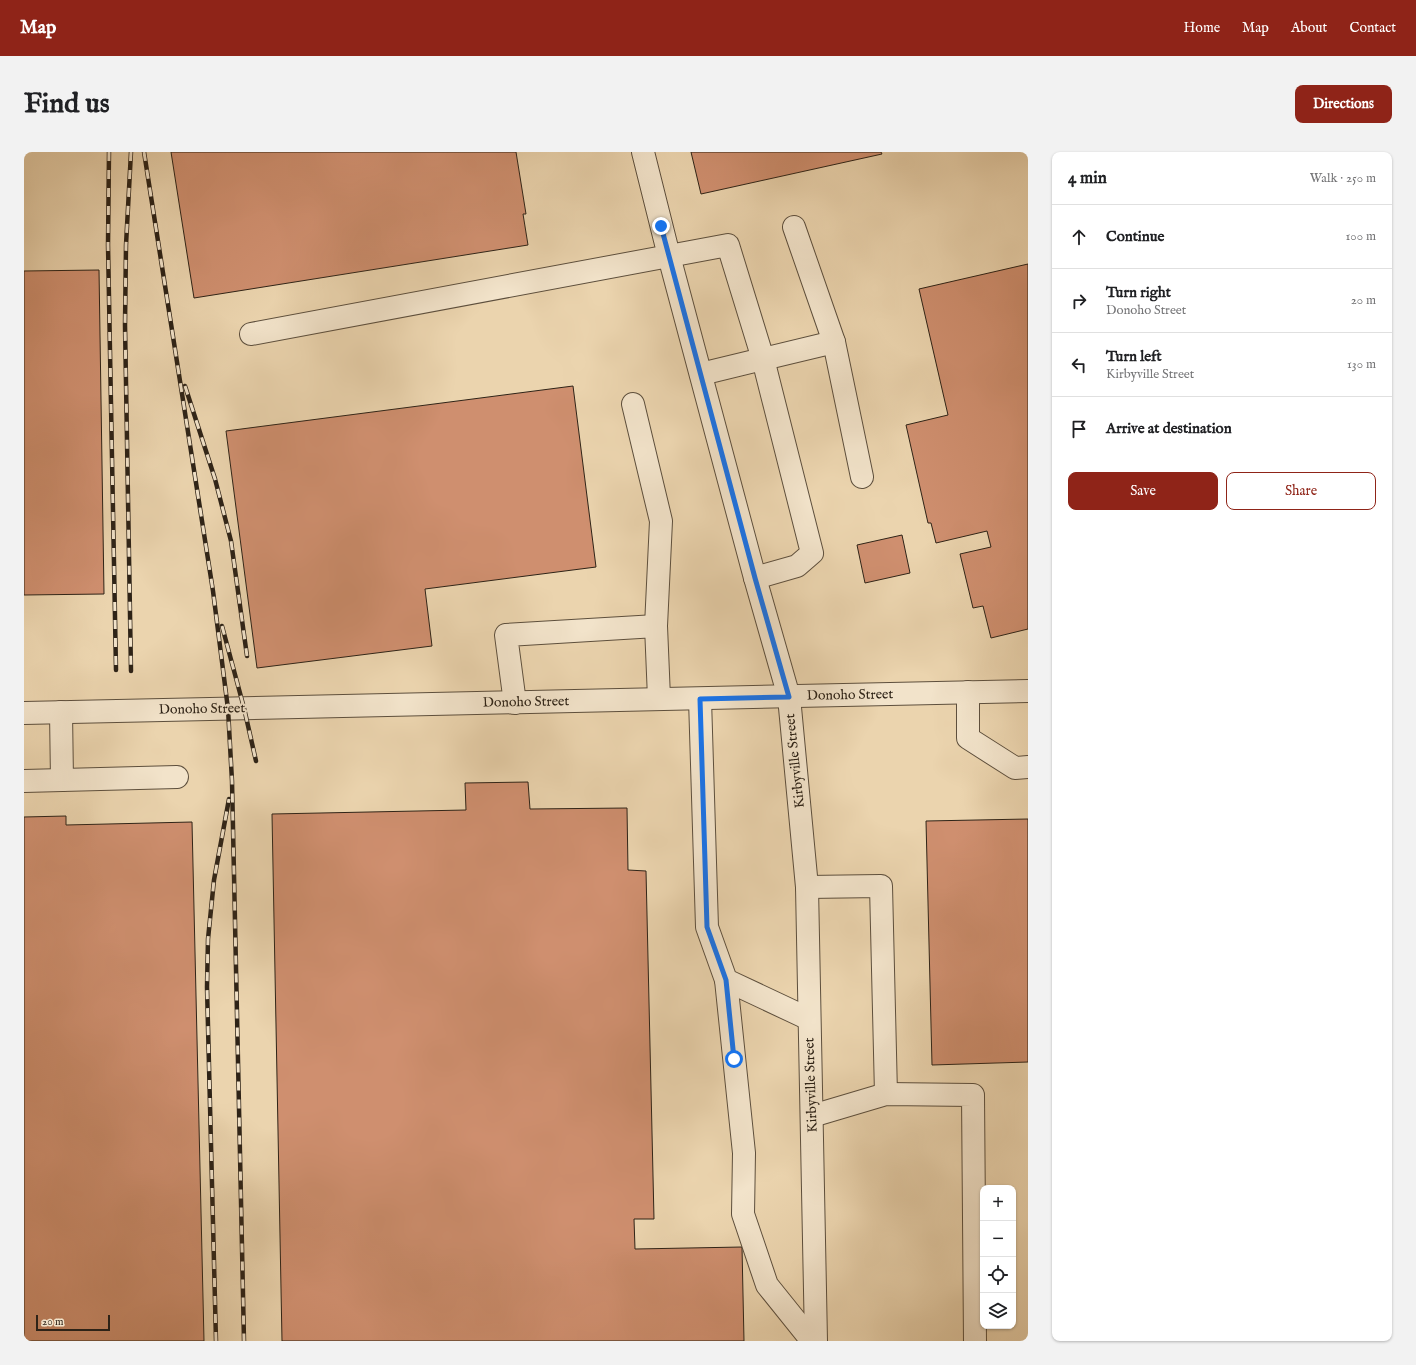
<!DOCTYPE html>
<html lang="en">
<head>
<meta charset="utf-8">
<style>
  :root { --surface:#fff; --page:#f2f2f2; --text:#202124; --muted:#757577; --line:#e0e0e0; --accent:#8f2418 }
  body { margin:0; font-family:"IM FELL English",serif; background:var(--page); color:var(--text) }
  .controls { position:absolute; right:12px; bottom:12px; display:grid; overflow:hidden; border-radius:8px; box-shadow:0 1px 3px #0004 }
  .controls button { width:36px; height:36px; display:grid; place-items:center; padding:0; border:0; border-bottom:1px solid var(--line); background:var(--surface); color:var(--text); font:20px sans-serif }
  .scale { position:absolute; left:12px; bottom:10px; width:74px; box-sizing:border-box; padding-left:4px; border:2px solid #2e2317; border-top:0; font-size:11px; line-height:14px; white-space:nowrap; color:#2e2317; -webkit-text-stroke:3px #f2e3ca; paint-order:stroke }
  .stop { position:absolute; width:12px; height:12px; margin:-9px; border:3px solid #1a73e8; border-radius:50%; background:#fff }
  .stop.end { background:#1a73e8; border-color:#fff; box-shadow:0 1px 4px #0008 }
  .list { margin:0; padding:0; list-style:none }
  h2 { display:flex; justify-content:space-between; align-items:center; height:52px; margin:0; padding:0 16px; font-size:17px }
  h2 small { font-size:13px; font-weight:400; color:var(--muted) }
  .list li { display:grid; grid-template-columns:26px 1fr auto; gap:12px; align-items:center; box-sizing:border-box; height:64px; padding:0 16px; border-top:1px solid var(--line) }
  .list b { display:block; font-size:15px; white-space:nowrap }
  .list p { margin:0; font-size:13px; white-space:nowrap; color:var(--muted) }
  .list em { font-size:13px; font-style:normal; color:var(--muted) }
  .actions { display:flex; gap:8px; padding:12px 16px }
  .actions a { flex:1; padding:9px 0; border:1px solid var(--accent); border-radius:8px; text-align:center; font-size:14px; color:var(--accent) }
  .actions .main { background:var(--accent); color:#fff }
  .icon { flex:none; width:22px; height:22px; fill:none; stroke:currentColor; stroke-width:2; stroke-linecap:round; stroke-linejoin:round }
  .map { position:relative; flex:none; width:1004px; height:1189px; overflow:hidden; border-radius:8px }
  header { display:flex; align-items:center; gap:24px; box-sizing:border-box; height:56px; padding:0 20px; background:var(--accent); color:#fff }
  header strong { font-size:19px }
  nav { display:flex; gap:22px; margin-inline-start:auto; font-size:14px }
  .intro { display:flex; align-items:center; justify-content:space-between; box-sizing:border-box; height:96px; padding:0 24px }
  h1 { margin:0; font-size:28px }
  .button { padding:10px 18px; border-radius:8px; background:var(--accent); color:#fff; font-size:14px; font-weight:700 }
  main { display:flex; gap:24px; padding:0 24px }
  aside { flex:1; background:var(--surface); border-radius:8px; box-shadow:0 1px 3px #0004 }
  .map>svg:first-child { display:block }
</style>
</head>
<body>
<header>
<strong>Map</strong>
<nav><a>Home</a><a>Map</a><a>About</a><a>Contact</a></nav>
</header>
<div class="intro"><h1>Find us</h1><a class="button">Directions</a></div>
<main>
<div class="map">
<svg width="1004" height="1189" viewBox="0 0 1004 1189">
  <rect width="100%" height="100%" fill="#ebd4ae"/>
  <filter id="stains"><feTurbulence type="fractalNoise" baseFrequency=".005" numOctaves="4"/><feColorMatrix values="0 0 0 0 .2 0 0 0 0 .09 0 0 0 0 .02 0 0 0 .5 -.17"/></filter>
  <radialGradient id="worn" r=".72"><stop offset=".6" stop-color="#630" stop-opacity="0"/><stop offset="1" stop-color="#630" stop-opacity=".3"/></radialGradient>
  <g fill="#cf8f6f" stroke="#2e2317">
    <polygon points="147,0 492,0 502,62 499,62 504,93 170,146"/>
    <polygon points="667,0 857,0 858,2 677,42"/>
    <polygon points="1004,112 1004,477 967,486 959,454 949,456 936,402 967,395 963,379 912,391 907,371 904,371 882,273 924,263 895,137"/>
    <polygon points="75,118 80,442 0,443 0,119"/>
    <polygon points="549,234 572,415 401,437 408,494 233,516 202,279"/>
    <polygon points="878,383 886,421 841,431 833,393"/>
    <polygon points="504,630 506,657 603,656 604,718 622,719 630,1067 610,1067 611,1097 718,1095 720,1189 258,1189 248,662 442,658 441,631"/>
    <polygon points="42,664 42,673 168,670 180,1189 0,1189 0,665"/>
    <polygon points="1004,667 1004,910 908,913 902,669"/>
  </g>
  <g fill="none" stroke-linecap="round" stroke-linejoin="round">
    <g stroke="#5d4f3d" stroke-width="24">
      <g id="minor">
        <polyline points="619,0 645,104 731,426 765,545 783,735 792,1189"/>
        <polyline points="770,75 810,190 838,325"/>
        <polyline points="227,182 704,93 739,207 810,190"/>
        <polyline points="677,222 739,207 788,401 773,414 731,426"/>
        <polyline points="609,252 637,369 632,474"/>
        <polyline points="944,540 944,586 991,616 1004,615"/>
        <polyline points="676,547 683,775 702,828 785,867"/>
        <polyline points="491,551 482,483 632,474 635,546"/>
        <polyline points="37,560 38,628"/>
        <polyline points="0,561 1004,539"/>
        <polyline points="0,629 153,625"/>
        <polyline points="783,735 857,734 862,942"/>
        <polyline points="702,828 720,1001 719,1062 743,1133 788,1189"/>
        <polyline points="788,964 862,942 949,943 951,1189"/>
      </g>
    </g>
    <use href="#minor" stroke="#f2e3ca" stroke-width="22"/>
    <g stroke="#2e2317" stroke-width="4.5">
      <g id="rail">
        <polyline points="85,0 84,93 92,518"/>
        <polyline points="107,0 102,93 101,173 107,519"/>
        <polyline points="120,0 189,439 204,557 208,629 220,1189"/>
        <polyline points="161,234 191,327 207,389 223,504"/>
        <polyline points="198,474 220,556 232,609"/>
        <polyline points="192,1189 183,835 184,787 190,728 205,647"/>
      </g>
    </g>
    <use href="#rail" stroke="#f2e3ca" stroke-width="3" stroke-dasharray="9" stroke-linecap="butt"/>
  </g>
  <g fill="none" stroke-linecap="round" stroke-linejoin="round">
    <polyline stroke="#1a73e8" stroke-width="5" points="637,74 731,426 765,545 676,547 683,775 702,828 710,907"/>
  </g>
  <g text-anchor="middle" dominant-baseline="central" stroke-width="4" stroke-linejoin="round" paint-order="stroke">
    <g font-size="14" fill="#2e2317" stroke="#f2e3ca">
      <text transform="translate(826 543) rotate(-1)">Donoho Street</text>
      <text transform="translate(502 550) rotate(-1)">Donoho Street</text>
      <text transform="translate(178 557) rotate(-1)">Donoho Street</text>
      <text transform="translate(771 609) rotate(-96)">Kirbyville Street</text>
      <text transform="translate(787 933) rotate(-92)">Kirbyville Street</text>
    </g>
  </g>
  <rect width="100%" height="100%" filter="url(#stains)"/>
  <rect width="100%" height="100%" fill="url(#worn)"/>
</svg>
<div class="controls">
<button>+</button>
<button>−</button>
<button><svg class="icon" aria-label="locate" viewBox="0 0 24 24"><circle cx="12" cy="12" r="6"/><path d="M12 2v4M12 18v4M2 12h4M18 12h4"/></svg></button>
<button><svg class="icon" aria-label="layers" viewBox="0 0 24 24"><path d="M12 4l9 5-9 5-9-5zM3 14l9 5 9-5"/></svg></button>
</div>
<div class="scale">20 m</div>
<div class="stop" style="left:710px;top:907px"></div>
<div class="stop end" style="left:637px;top:74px"></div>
</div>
<aside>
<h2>4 min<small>Walk · 250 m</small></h2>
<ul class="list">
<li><svg class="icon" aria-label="ahead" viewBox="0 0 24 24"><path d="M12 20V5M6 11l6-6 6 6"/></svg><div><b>Continue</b></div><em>100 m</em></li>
<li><svg class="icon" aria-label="right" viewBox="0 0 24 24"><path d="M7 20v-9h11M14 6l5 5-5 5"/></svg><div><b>Turn right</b><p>Donoho Street</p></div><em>20 m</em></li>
<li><svg class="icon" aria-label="left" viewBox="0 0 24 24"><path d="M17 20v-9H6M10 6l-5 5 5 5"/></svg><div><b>Turn left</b><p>Kirbyville Street</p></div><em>130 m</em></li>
<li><svg class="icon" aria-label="arrive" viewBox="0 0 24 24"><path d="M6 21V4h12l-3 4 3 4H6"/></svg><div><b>Arrive at destination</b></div></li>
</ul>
<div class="actions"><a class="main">Save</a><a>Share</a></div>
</aside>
</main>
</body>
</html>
